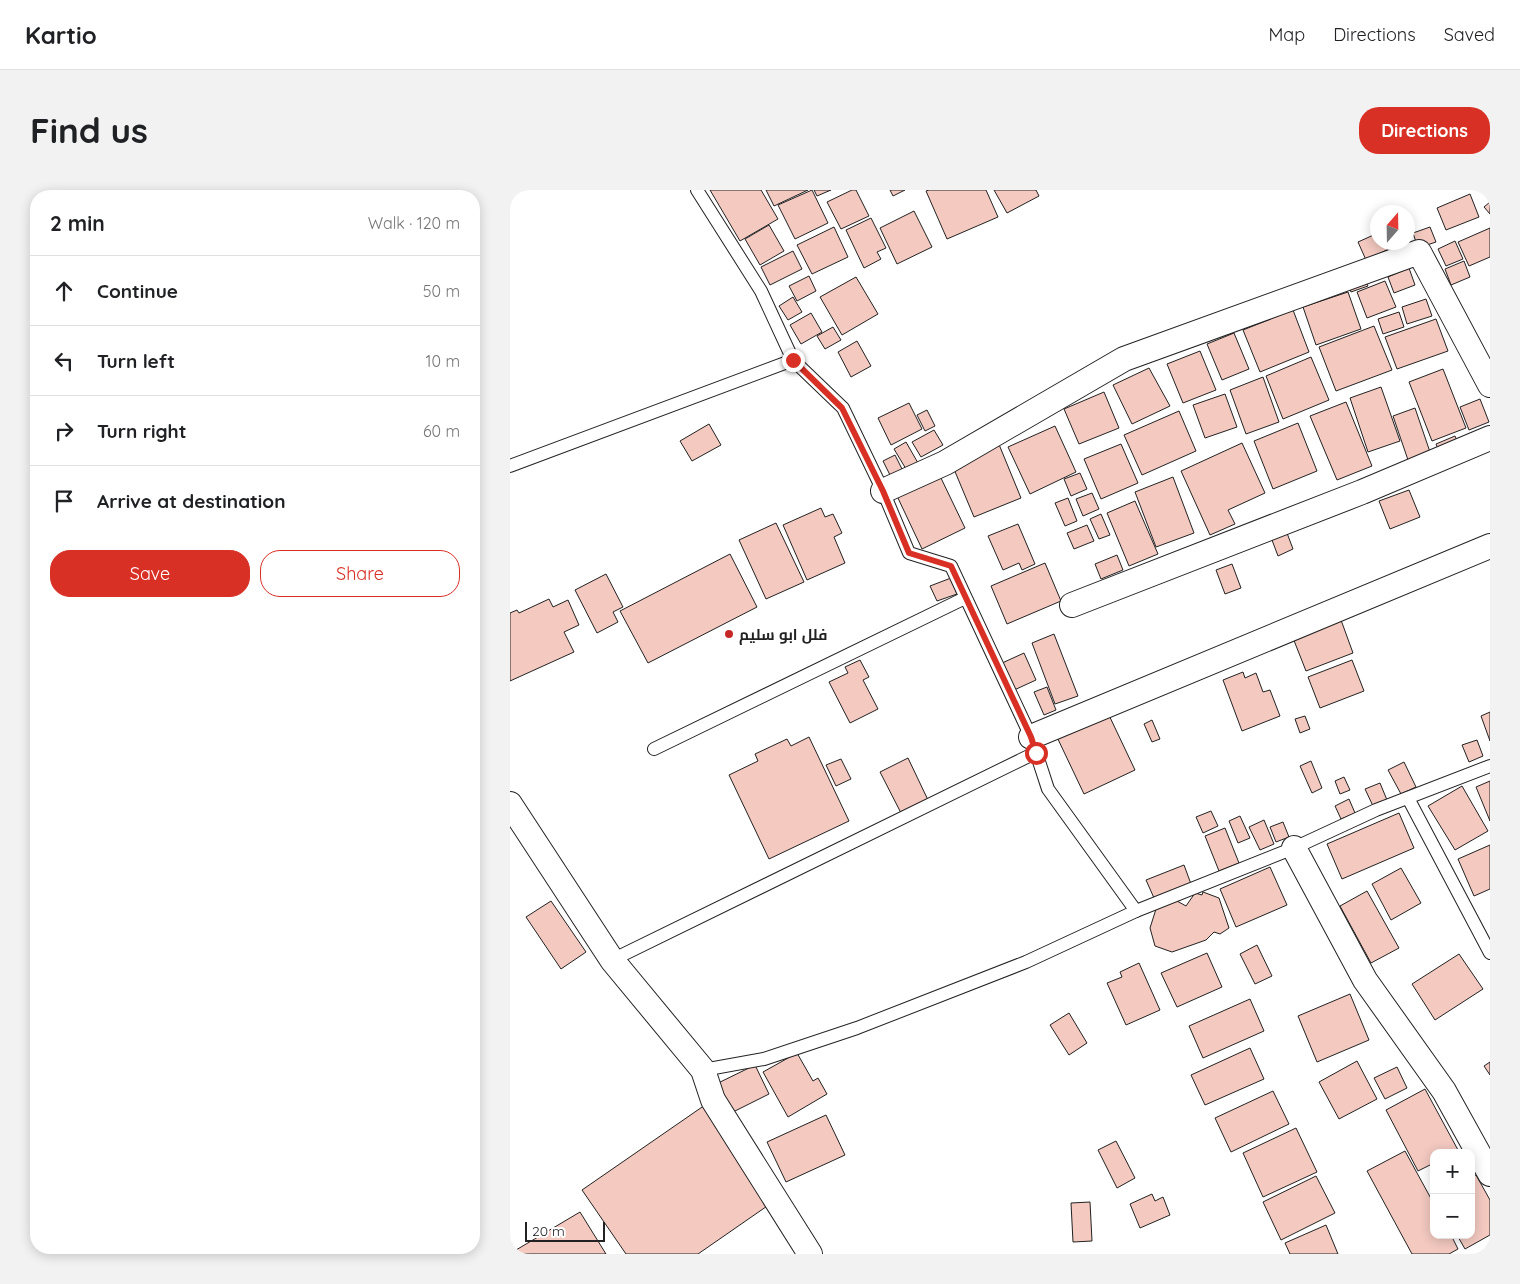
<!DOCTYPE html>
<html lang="en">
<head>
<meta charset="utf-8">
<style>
  :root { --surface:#fff; --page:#f2f2f2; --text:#202124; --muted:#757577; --line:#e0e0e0; --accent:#d93025 }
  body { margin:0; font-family:Quicksand,Cairo,sans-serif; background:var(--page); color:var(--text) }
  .controls { position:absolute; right:15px; bottom:15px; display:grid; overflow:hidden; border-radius:10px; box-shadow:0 2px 12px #0003 }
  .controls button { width:45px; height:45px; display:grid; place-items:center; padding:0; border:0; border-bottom:1px solid var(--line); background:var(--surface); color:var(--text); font:25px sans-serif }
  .compass { position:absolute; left:860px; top:15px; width:45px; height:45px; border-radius:50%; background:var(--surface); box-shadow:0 2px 12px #0003; rotate:20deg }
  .scale { position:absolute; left:15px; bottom:12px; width:80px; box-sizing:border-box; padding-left:5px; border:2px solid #222; border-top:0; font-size:14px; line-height:18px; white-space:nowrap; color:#222; -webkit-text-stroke:4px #fff; paint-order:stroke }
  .stop { position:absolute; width:15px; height:15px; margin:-11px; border:4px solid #d93025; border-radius:50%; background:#fff }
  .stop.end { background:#d93025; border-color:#fff; box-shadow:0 1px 5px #0008 }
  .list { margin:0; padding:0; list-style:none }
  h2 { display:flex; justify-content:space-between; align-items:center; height:65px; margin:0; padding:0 20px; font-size:21px }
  h2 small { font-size:16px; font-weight:400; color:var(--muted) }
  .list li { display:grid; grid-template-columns:32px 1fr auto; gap:15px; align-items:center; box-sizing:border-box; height:70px; padding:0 20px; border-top:1px solid var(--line) }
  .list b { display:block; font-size:19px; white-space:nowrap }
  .list em { font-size:16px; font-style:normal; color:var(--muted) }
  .actions { display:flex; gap:10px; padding:15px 20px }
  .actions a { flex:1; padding:11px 0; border:1px solid var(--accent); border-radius:20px; text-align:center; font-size:18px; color:var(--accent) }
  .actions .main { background:var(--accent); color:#fff }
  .icon { flex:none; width:28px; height:28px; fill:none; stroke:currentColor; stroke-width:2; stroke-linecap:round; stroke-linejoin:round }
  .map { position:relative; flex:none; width:980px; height:1064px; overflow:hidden; border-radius:20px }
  header { display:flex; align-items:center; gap:30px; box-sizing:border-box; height:70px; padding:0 25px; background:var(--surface); border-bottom:1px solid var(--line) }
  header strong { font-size:24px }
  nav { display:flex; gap:28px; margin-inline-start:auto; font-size:18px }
  .intro { display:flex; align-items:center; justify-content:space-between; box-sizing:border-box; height:120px; padding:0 30px }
  h1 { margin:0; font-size:35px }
  .button { padding:12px 22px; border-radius:20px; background:var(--accent); color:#fff; font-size:18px; font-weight:700 }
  main { display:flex; gap:30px; padding:0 30px }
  aside { flex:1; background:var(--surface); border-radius:20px; box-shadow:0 2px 12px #0003 }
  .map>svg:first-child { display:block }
</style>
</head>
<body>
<header>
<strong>Kartio</strong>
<nav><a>Map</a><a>Directions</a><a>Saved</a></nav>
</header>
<div class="intro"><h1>Find us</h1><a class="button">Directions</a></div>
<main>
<aside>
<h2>2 min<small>Walk · 120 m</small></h2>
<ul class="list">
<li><svg class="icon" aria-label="ahead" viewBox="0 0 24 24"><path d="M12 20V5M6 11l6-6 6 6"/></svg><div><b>Continue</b></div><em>50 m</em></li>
<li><svg class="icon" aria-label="left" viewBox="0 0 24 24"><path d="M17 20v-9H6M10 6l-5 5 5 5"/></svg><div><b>Turn left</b></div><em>10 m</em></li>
<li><svg class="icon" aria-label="right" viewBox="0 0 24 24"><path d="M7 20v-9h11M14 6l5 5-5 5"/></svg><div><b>Turn right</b></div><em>60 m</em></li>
<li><svg class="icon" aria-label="arrive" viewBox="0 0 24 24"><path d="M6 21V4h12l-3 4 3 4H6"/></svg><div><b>Arrive at destination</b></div></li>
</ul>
<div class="actions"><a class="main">Save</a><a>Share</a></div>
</aside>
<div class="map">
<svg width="980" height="1064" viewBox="0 0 980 1064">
  <rect width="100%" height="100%" fill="#fff"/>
  <g fill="#f3c9c0" stroke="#222">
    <polygon points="200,0 251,0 268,29 230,51"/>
    <polygon points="256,0 298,0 264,16"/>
    <polygon points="302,0 318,33 285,49 268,15"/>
    <polygon points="304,0 321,0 307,6"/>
    <polygon points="342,0 346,0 359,26 331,39 317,12"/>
    <polygon points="380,0 395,0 383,6"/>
    <polygon points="419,0 476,0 488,27 437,49 416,1"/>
    <polygon points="484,0 526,0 529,6 497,23"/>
    <polygon points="960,4 969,27 936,40 927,18"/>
    <polygon points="980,12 980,24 974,17"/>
    <polygon points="404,21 422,57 387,74 370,38"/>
    <polygon points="361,28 376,58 367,62 371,69 354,78 336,40"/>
    <polygon points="259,35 274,61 250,75 235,49"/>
    <polygon points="324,37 338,67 302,84 287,55"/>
    <polygon points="920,37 926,52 908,58 903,43"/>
    <polygon points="980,38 980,67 959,76 948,52"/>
    <polygon points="868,43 868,52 883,52 885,56 856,70 848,52"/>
    <polygon points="945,51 953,69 936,76 928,59"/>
    <polygon points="283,61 292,79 260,95 251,77"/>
    <polygon points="954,71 960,87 941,95 935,79"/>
    <polygon points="899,78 905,95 884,103 878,87"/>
    <polygon points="852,83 858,96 841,102 836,90"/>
    <polygon points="299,86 306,101 287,111 279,96"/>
    <polygon points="346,87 368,124 332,145 310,107"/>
    <polygon points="875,91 886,117 857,128 847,102"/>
    <polygon points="838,102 851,139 806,155 793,117"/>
    <polygon points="283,107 292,122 278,130 269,116"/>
    <polygon points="916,109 922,126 897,134 892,117"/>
    <polygon points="783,120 799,162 750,182 733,140"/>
    <polygon points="889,122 894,137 873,144 868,129"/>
    <polygon points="301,123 312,142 291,154 280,135"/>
    <polygon points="926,129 938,161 887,179 875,147"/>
    <polygon points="864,136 882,180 826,201 809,157"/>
    <polygon points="323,137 331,150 315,159 307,146"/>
    <polygon points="724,143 739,179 712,190 697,154"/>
    <polygon points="347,151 361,176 341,187 328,162"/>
    <polygon points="690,161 706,200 673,213 657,174"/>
    <polygon points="801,167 819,210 773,229 756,186"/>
    <polygon points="639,178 660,216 622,234 603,195"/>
    <polygon points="933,179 956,238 922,251 899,192"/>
    <polygon points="753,187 769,232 736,244 720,200"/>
    <polygon points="871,197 890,251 858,262 840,208"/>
    <polygon points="594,202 609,238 569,254 554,219"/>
    <polygon points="715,204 727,237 695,248 683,215"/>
    <polygon points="970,209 979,232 959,240 950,217"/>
    <polygon points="836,212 862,276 827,290 800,226"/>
    <polygon points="399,213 412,239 381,255 368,228"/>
    <polygon points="905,218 920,262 898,270 883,226"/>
    <polygon points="417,220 425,236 415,241 407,225"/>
    <polygon points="669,221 686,261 632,285 614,245"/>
    <polygon points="788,233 807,281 763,299 744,251"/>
    <polygon points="199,234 211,255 182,271 170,251"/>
    <polygon points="545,236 566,282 520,304 498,257"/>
    <polygon points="424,240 433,255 411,267 402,252"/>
    <polygon points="945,246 950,257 931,266 926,254"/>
    <polygon points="396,252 408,273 396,279 384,259"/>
    <polygon points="488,252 511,308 464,327 441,272"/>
    <polygon points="732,253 755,303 718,320 725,334 700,345 671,281"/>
    <polygon points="611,254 628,293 591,309 574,269"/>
    <polygon points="385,265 394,283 382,289 373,271"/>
    <polygon points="570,283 577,299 561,306 554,289"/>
    <polygon points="430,286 455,338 412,359 387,306"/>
    <polygon points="663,287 684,343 646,357 625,302"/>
    <polygon points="899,300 910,327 880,339 869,311"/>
    <polygon points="582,303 589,319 573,326 566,309"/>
    <polygon points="558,308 567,331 555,336 545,313"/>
    <polygon points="625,311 648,364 619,376 597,323"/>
    <polygon points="311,318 315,327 323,324 332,343 324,347 335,373 297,390 273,335"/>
    <polygon points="591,324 600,345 589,349 580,329"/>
    <polygon points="266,333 294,392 256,409 229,350"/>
    <polygon points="508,334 525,374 512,380 509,373 493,380 478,346"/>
    <polygon points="577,335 584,351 564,359 557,343"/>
    <polygon points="777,343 783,359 768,366 762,350"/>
    <polygon points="220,364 247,417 138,473 110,421"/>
    <polygon points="607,365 613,380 591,389 585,374"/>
    <polygon points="535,373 551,411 497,434 481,396"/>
    <polygon points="722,374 731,398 715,404 706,380"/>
    <polygon points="96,384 113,417 103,422 108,432 87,443 65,400"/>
    <polygon points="441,388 447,404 427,411 420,396"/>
    <polygon points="39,409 43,417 58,410 69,435 54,442 64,462 0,491 0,423 7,420 9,423"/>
    <polygon points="831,430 843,463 796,481 783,448"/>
    <polygon points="544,444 568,506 545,514 522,453"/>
    <polygon points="514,463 526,490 502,501 490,474"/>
    <polygon points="350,470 359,487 353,490 368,519 340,533 319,492 338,483 335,477"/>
    <polygon points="842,470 854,501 810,518 798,487"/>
    <polygon points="733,482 735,488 746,483 753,502 760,500 770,526 732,541 713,490"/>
    <polygon points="537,497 546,520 534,525 524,502"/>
    <polygon points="597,521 625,580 574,604 546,545"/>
    <polygon points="980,522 980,551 971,526"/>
    <polygon points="795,526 800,539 790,543 785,529"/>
    <polygon points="642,530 650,549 642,552 634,534"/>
    <polygon points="299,547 339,631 259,669 219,585 248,571 245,564 277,549 281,556"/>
    <polygon points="967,550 973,566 959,572 952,555"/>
    <polygon points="398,568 418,610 391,623 370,582"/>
    <polygon points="331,569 341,589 326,596 316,575"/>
    <polygon points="801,571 812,598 802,603 790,576"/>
    <polygon points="894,572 906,597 891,604 878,580"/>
    <polygon points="834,587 840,600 830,604 825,591"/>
    <polygon points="980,591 980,631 966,597"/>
    <polygon points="870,593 877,610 863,616 855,599"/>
    <polygon points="952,596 978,641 945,660 918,616"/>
    <polygon points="839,609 845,623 831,629 825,616"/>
    <polygon points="701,621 708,636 693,643 686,627"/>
    <polygon points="889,623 904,658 832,689 817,654"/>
    <polygon points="730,626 740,648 728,653 719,631"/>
    <polygon points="754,630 764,654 750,660 739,637"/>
    <polygon points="773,632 779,647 766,652 760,637"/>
    <polygon points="715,638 729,673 709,681 695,646"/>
    <polygon points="980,655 980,699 964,706 948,669"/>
    <polygon points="674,675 681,694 644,708 636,690"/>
    <polygon points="760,677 777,715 726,737 710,699"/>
    <polygon points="891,678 911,713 881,730 862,694"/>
    <polygon points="857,701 889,758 861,773 830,716"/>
    <polygon points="693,702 709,708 719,738 710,744 704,742 696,750 662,762 645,756 640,738 646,719 667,711 676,716 685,703 692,705"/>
    <polygon points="41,711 76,762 51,779 16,727"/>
    <polygon points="747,755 762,786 745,794 730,764"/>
    <polygon points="697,763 712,797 667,817 651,783"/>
    <polygon points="949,764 973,799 925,830 902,794"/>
    <polygon points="629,773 650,820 616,835 597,793 612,787 610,782"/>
    <polygon points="840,804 859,850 807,872 788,826"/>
    <polygon points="740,809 754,841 693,868 679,836"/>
    <polygon points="559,823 577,853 559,865 540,835"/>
    <polygon points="740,858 754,889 695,915 681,885"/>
    <polygon points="287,863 303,891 308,888 317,904 278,927 253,882"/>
    <polygon points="847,871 867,909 829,929 809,892"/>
    <polygon points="980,872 980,885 974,876"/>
    <polygon points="245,875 259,904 217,925 202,896"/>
    <polygon points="887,877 897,898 875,909 864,888"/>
    <polygon points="915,899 948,960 942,963 924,963 924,973 908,981 876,920"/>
    <polygon points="763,901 779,934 721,962 705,928"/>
    <polygon points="195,915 263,1012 188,1064 116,1064 72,1000"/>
    <polygon points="316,925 335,965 276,992 257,952"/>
    <polygon points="786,938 807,982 753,1007 733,963"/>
    <polygon points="606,951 625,988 607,998 588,960"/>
    <polygon points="895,961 924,1014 924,1045 941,1045 948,1059 939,1064 902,1064 857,981"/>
    <polygon points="966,985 980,1010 980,1045 955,1059 947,1045 961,1045 961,987"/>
    <polygon points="806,986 825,1023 771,1050 753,1012"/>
    <polygon points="642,1004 645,1011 653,1007 660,1025 630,1038 620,1014"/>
    <polygon points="580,1012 582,1051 563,1052 561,1013"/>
    <polygon points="70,1022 96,1064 9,1064 6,1060"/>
    <polygon points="816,1035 828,1064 780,1064 775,1053"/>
  </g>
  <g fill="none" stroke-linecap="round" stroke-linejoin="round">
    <g stroke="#222" stroke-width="14">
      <g id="service">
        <polyline points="187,0 251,101 283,170 333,218 373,301 399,363 441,376 521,547 538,599 626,721 516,772 347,838 254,869 193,880"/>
        <polyline points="0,276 283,170"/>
        <polyline points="144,559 455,408"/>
        <polyline points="898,608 980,763"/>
        <polyline points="626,721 784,658 866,620 980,576"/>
        <polyline points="102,770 525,563"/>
      </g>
    </g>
    <g stroke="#222" stroke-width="26">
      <g id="minor">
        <polyline points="373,301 435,273 614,169 909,62 980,195"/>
        <polyline points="562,415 852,302 980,248"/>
        <polyline points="521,547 980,356"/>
        <polyline points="0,614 102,770 193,880 203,910 300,1064"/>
        <polyline points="784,658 855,790 934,901 980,984"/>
      </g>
    </g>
    <use href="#service" stroke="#fff" stroke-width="12"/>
    <use href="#minor" stroke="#fff" stroke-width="24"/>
  </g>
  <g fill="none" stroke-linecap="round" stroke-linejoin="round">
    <polyline stroke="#d93025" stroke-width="6" points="283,170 332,218 373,301 399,363 441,376 521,547 526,563"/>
  </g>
  <circle fill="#c62828" stroke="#fff" stroke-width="2" cx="219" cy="444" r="5"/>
  <g text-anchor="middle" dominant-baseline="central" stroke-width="4" stroke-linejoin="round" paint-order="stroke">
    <g font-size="15" font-weight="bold" fill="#222" stroke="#fff" text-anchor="start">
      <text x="229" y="444">فلل ابو سليم</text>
    </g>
  </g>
</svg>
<div class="controls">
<button>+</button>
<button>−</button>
</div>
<svg class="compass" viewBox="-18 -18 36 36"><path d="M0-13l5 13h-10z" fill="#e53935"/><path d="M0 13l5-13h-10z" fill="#757577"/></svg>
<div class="scale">20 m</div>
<div class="stop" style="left:526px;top:563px"></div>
<div class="stop end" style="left:283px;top:170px"></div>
</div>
</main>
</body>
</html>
